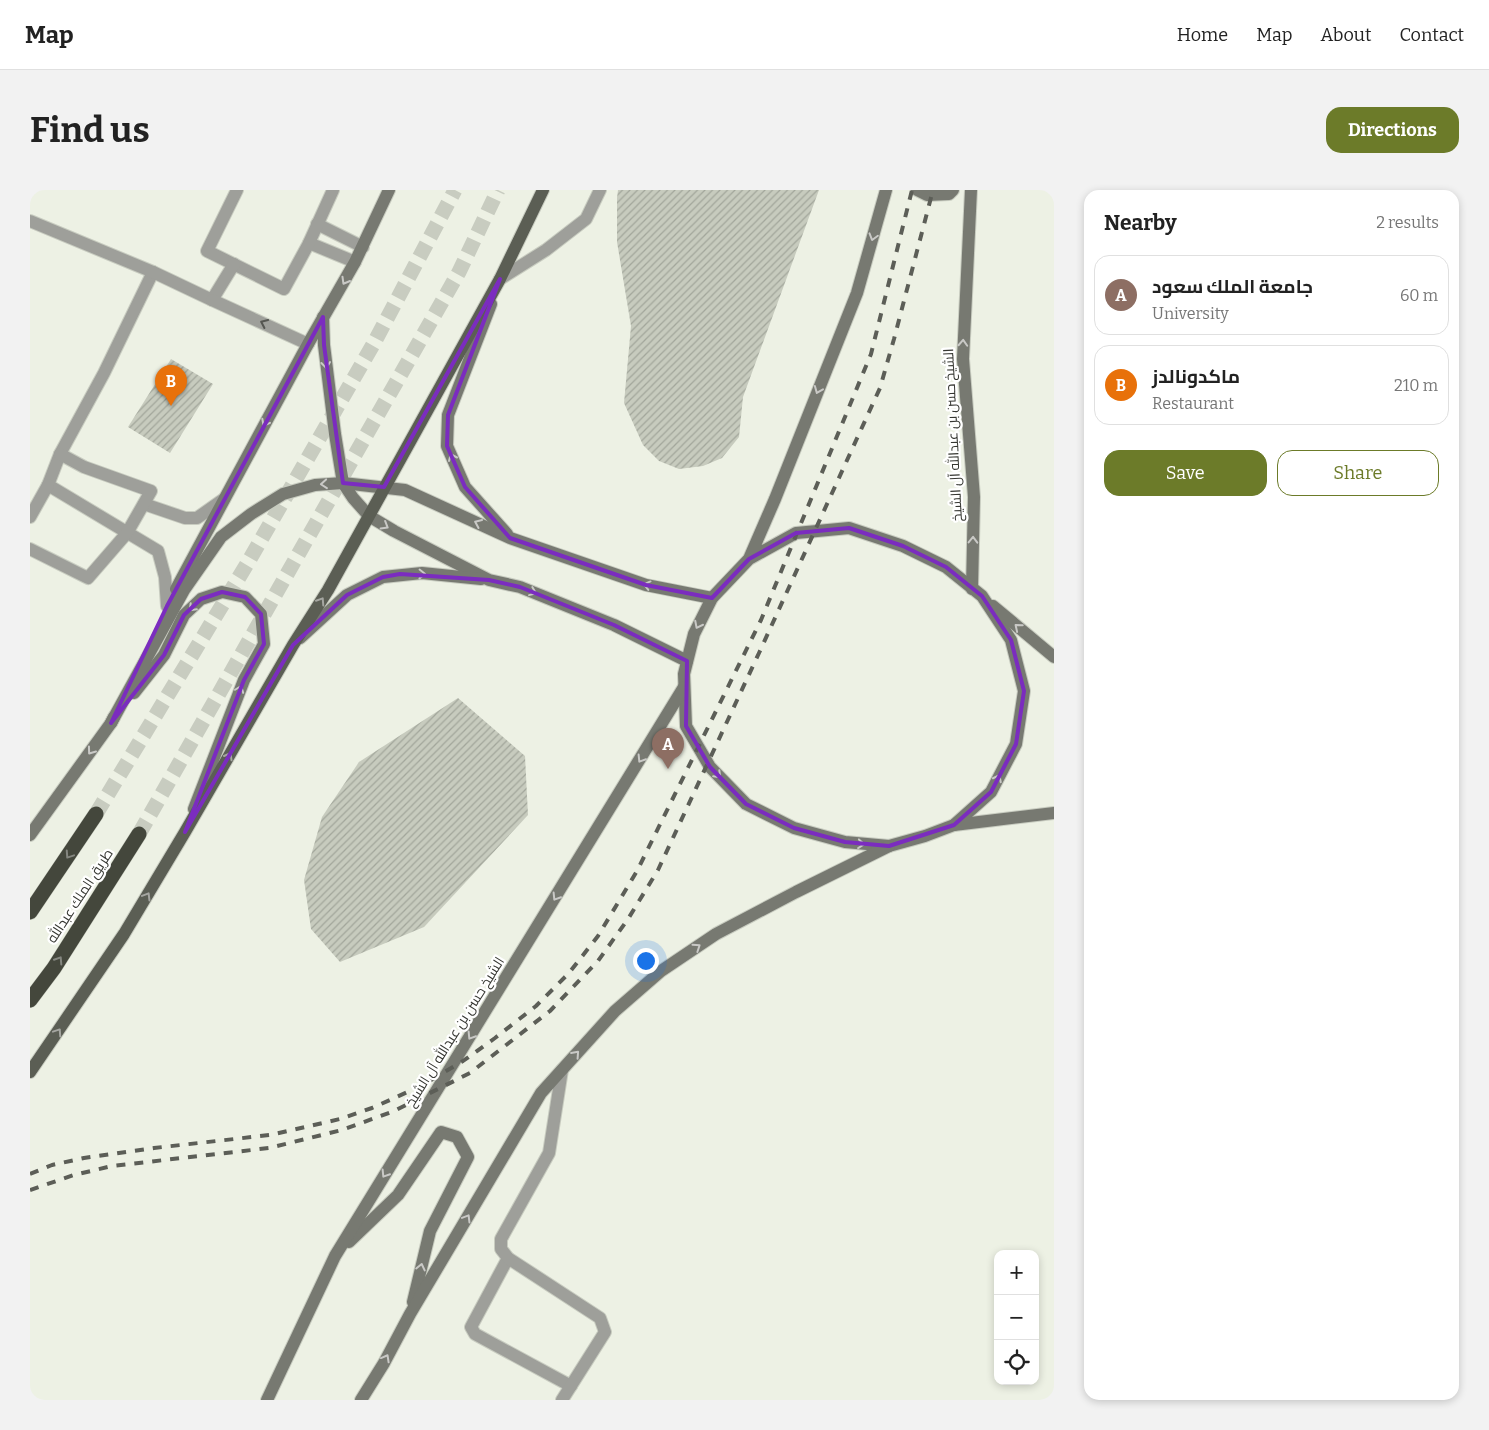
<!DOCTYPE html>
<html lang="en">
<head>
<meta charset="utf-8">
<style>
  :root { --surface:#fff; --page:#f2f2f2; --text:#222; --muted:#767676; --line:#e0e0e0; --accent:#6c7b29 }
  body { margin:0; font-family:Bitter,Cairo,serif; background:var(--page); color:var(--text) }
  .controls { position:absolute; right:15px; bottom:15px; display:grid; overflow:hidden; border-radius:10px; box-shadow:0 2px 8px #0003 }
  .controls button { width:45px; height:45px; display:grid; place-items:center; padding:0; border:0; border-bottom:1px solid var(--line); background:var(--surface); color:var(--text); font:25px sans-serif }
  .you { position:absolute; left:615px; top:770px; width:18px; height:18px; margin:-12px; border:4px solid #fff; border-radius:50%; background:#1a73e8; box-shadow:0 0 0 8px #1a73e833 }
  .badge { display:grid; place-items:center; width:32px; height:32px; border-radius:50%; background:var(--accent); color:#fff; font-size:16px; font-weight:700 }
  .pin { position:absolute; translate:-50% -41px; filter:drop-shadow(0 1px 2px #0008) }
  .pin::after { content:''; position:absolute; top:26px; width:18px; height:15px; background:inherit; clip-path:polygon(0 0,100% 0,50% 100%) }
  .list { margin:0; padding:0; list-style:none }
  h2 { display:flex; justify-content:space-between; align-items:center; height:65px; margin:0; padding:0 20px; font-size:21px }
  h2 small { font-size:16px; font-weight:400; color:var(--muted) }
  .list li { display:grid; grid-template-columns:32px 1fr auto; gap:15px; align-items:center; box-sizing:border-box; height:80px; margin:0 10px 10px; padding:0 10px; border:1px solid var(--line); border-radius:15px }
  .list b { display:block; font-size:19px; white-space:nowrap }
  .list p { margin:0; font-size:16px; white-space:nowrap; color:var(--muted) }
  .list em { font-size:16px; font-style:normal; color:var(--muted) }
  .actions { display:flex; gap:10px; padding:15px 20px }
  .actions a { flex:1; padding:11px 0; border:1px solid var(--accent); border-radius:15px; text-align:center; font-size:18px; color:var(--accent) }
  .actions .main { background:var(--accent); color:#fff }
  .icon { flex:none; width:28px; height:28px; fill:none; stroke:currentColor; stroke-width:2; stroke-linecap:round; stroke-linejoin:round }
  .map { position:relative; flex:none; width:1024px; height:1210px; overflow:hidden; border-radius:15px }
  header { display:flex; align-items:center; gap:30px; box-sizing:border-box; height:70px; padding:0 25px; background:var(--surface); border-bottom:1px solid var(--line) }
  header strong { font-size:24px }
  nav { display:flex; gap:28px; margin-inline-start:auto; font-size:18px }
  .intro { display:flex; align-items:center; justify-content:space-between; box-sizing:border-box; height:120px; padding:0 30px }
  h1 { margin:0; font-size:35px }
  .button { padding:12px 22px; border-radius:15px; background:var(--accent); color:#fff; font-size:18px; font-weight:700 }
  main { display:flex; gap:30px; padding:0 30px }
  aside { flex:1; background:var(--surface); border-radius:15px; box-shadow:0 2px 8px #0003 }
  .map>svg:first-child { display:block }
</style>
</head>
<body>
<header>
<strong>Map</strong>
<nav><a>Home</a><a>Map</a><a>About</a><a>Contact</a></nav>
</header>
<div class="intro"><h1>Find us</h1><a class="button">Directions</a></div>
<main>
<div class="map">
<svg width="1024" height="1210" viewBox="0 0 1024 1210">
  <defs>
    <pattern id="building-hatch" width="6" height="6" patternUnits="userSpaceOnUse" patternTransform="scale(1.25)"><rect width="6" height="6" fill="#c7cbbe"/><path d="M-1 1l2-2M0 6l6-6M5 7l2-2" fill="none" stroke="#a2a69b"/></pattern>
  </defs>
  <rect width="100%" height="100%" fill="#edf1e4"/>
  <g fill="url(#building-hatch)">
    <polygon points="588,0 789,0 713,207 709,247 692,268 673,276 649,279 629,271 613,255 594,213 601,136 587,52 587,8"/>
    <polygon points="141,169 183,194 140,263 98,237"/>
    <polygon points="428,508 495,566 498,625 394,737 310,772 281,739 274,690 292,627 329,572"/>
  </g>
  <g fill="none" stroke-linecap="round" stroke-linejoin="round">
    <g stroke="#c8ccc0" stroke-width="15" stroke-dasharray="15 8" stroke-linecap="butt">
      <polyline points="66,624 217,374 344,153 425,0"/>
      <polyline points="109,644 429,82 468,0"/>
    </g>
    <g stroke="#c8ccc0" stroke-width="14">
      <g id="lane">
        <polyline points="287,34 333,57"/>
        <polyline points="279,53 325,72"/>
        <polyline points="123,82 74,183 30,264 18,295 128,361 135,387 137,416"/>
        <polyline points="114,314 155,328 167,328 194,309"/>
        <polyline points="0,327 18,295"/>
        <polyline points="0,359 58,388 97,343 121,301 54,277 30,264"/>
        <polyline points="478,1068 441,1137 445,1144 541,1196"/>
        <polyline points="532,1210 575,1142 570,1128 478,1068 471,1059 471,1049 519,963 532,880"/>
      </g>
    </g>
    <g stroke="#c8ccc0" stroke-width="14">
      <g id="street">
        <polyline points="207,0 177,61 254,99 279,53 303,0"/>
        <polyline points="0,31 123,82 182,110 204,74"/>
        <polyline points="470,89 516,60 556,29 570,0"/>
        <polyline points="182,110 278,154"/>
      </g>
    </g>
    <g stroke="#c8ccc0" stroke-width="14">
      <g id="secondary">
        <polyline points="887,0 897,5 919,4 923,0"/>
        <polyline points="941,0 933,169 944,307 942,399"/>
        <polyline points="461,114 418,225 417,256 435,297 477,344"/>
        <polyline points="293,127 294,155 305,244 313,293 323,308 339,326 364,341 459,390 490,397 584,435 657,471"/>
        <polyline points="719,369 766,343 819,338 873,356 916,377 952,406 981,450 994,501 986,554 961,602 924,635 895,646 859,656 815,652 764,638 716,614 680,577 656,536 654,484 664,444 682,408 719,369 745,309 827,103 856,0"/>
        <polyline points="146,399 278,154 325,72 359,0"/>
        <polyline points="963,416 1024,467"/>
        <polyline points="270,448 317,405 353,387 392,383 451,389"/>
        <polyline points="104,503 134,465 154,425 171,409 192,402 215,407 231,424 234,454 214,490 164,619"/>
        <polyline points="81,533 154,400 191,347 221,324 253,304 285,295 313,293 375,300 480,348 616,395 682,408"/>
        <polyline points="924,635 1024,623"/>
        <polyline points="0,645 81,533 84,527"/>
        <polyline points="319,1052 368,1005 411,942 427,947 438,967 400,1041 383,1112"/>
        <polyline points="237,1210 305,1066 654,497"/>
        <polyline points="331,1210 354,1173 380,1124 511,903 585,821 631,781 686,744 766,702 859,656"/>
      </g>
    </g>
    <g stroke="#c8ccc0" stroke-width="14">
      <polyline id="primary" points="0,882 94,744 155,642 263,455 298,400 470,89 513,0"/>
    </g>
    <g stroke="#c8ccc0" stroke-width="16">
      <g id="highway">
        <polyline points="0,722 66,624"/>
        <polyline points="0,810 24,778 109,644"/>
      </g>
    </g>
    <use href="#lane" stroke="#9e9f9a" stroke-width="12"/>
    <use href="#street" stroke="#9e9f9a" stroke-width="12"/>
    <use href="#secondary" stroke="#777971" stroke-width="12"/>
    <use href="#primary" stroke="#5b5e54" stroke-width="12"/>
    <use href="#highway" stroke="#44473c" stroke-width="15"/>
    <g stroke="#5c5e57" stroke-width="4" stroke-dasharray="9 9" stroke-linecap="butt">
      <polyline points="0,984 22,975 54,968 124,958 240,945 310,929 342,918 391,896 433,871 465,848 506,816 539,783 568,746 607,681 731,430 841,164 882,0"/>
      <polyline points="0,1000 44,985 82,976 239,958 312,940 364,921 440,883 520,821 568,771 598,729 628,680 729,463 850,198 864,149 903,0"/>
    </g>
  </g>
  <defs><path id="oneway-chevron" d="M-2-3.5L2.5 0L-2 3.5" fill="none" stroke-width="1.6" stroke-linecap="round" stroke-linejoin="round" transform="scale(1.25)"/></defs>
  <g stroke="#c9c9c6">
    <use href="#oneway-chevron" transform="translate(843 47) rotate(106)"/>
    <use href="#oneway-chevron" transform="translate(315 91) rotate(120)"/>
    <use href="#oneway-chevron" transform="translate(933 153) rotate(-87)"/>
    <use href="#oneway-chevron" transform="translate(296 175) rotate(83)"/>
    <use href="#oneway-chevron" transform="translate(788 200) rotate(112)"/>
    <use href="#oneway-chevron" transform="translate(235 233) rotate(118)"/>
    <use href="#oneway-chevron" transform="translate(422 267) rotate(-114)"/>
    <use href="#oneway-chevron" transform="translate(294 294) rotate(175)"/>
    <use href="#oneway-chevron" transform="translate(448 333) rotate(-156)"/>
    <use href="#oneway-chevron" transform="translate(355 336) rotate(31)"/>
    <use href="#oneway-chevron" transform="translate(943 350) rotate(-89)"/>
    <use href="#oneway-chevron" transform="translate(392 384) rotate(1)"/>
    <use href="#oneway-chevron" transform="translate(617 395) rotate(-165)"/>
    <use href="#oneway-chevron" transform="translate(503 402) rotate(22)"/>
    <use href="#oneway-chevron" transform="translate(162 418) rotate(135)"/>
    <use href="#oneway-chevron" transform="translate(668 435) rotate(117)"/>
    <use href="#oneway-chevron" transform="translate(988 437) rotate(-140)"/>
    <use href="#oneway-chevron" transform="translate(210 499) rotate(-69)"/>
    <use href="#oneway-chevron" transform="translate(61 561) rotate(126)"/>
    <use href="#oneway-chevron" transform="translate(611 569) rotate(122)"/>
    <use href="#oneway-chevron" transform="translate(688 585) rotate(45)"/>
    <use href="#oneway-chevron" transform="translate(968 588) rotate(-63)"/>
    <use href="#oneway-chevron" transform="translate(831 654) rotate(5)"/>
    <use href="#oneway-chevron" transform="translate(526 707) rotate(122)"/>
    <use href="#oneway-chevron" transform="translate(667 757) rotate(-34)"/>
    <use href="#oneway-chevron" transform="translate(441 846) rotate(122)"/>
    <use href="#oneway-chevron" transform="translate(546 864) rotate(-48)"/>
    <use href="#oneway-chevron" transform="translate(355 984) rotate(122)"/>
    <use href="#oneway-chevron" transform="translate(437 1028) rotate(-59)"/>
    <use href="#oneway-chevron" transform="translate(391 1077) rotate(-77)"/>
    <use href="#oneway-chevron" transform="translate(356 1168) rotate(-61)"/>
  </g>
  <use stroke="#555651" href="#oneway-chevron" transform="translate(234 133) rotate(-155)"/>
  <g stroke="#a5a6a1">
    <use href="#oneway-chevron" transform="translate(291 411) rotate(-57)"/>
    <use href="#oneway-chevron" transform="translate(199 566) rotate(-60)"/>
    <use href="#oneway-chevron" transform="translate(117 706) rotate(-59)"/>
    <use href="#oneway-chevron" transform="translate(28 842) rotate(-56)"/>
  </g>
  <g stroke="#858780">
    <use href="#oneway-chevron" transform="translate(39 665) rotate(124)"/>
    <use href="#oneway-chevron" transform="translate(29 770) rotate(-57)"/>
  </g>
  <path fill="none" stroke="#7b2cbf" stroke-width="4" stroke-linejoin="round" d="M 470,89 L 418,225 L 417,256 L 435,297 L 480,348 L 616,395 L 682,408 L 719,369 L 766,343 L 819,338 L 873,356 L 916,377 L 952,406 L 981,450 L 994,501 L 986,554 L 961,602 L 924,635 L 859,656 L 815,652 L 764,638 L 716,614 L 680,577 L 656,536 L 657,471 L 584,435 L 490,397 L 459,390 L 370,384 L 353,387 L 317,405 L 263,455 L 155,642 L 214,490 L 234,454 L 231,424 L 215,407 L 192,402 L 171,409 L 154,425 L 134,465 L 81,533 L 137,416 L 293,127 L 294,155 L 313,293 L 354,297 Z"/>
  <g text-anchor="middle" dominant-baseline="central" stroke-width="4.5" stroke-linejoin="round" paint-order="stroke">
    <g font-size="14" fill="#363732" stroke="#fff">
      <text transform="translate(923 245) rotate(-93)">الشيخ حسن بن عبدالله آل الشيخ</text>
      <text transform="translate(50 706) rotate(-57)">طريق الملك عبدالله</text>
      <text transform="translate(425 842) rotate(-58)">الشيخ حسن بن عبدالله آل الشيخ</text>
    </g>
  </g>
</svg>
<div class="controls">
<button>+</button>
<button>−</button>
<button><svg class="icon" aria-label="locate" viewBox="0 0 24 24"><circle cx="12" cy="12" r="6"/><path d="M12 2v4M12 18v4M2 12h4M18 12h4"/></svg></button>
</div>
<div class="you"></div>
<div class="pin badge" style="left:638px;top:579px;background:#8d6e63">A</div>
<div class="pin badge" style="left:141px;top:216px;background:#e8710a">B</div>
</div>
<aside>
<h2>Nearby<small>2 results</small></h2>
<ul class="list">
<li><span class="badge" style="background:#8d6e63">A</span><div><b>جامعة الملك سعود</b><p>University</p></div><em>60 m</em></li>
<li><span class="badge" style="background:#e8710a">B</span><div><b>ماكدونالدز</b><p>Restaurant</p></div><em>210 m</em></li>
</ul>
<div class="actions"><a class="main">Save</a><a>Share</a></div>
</aside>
</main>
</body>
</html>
